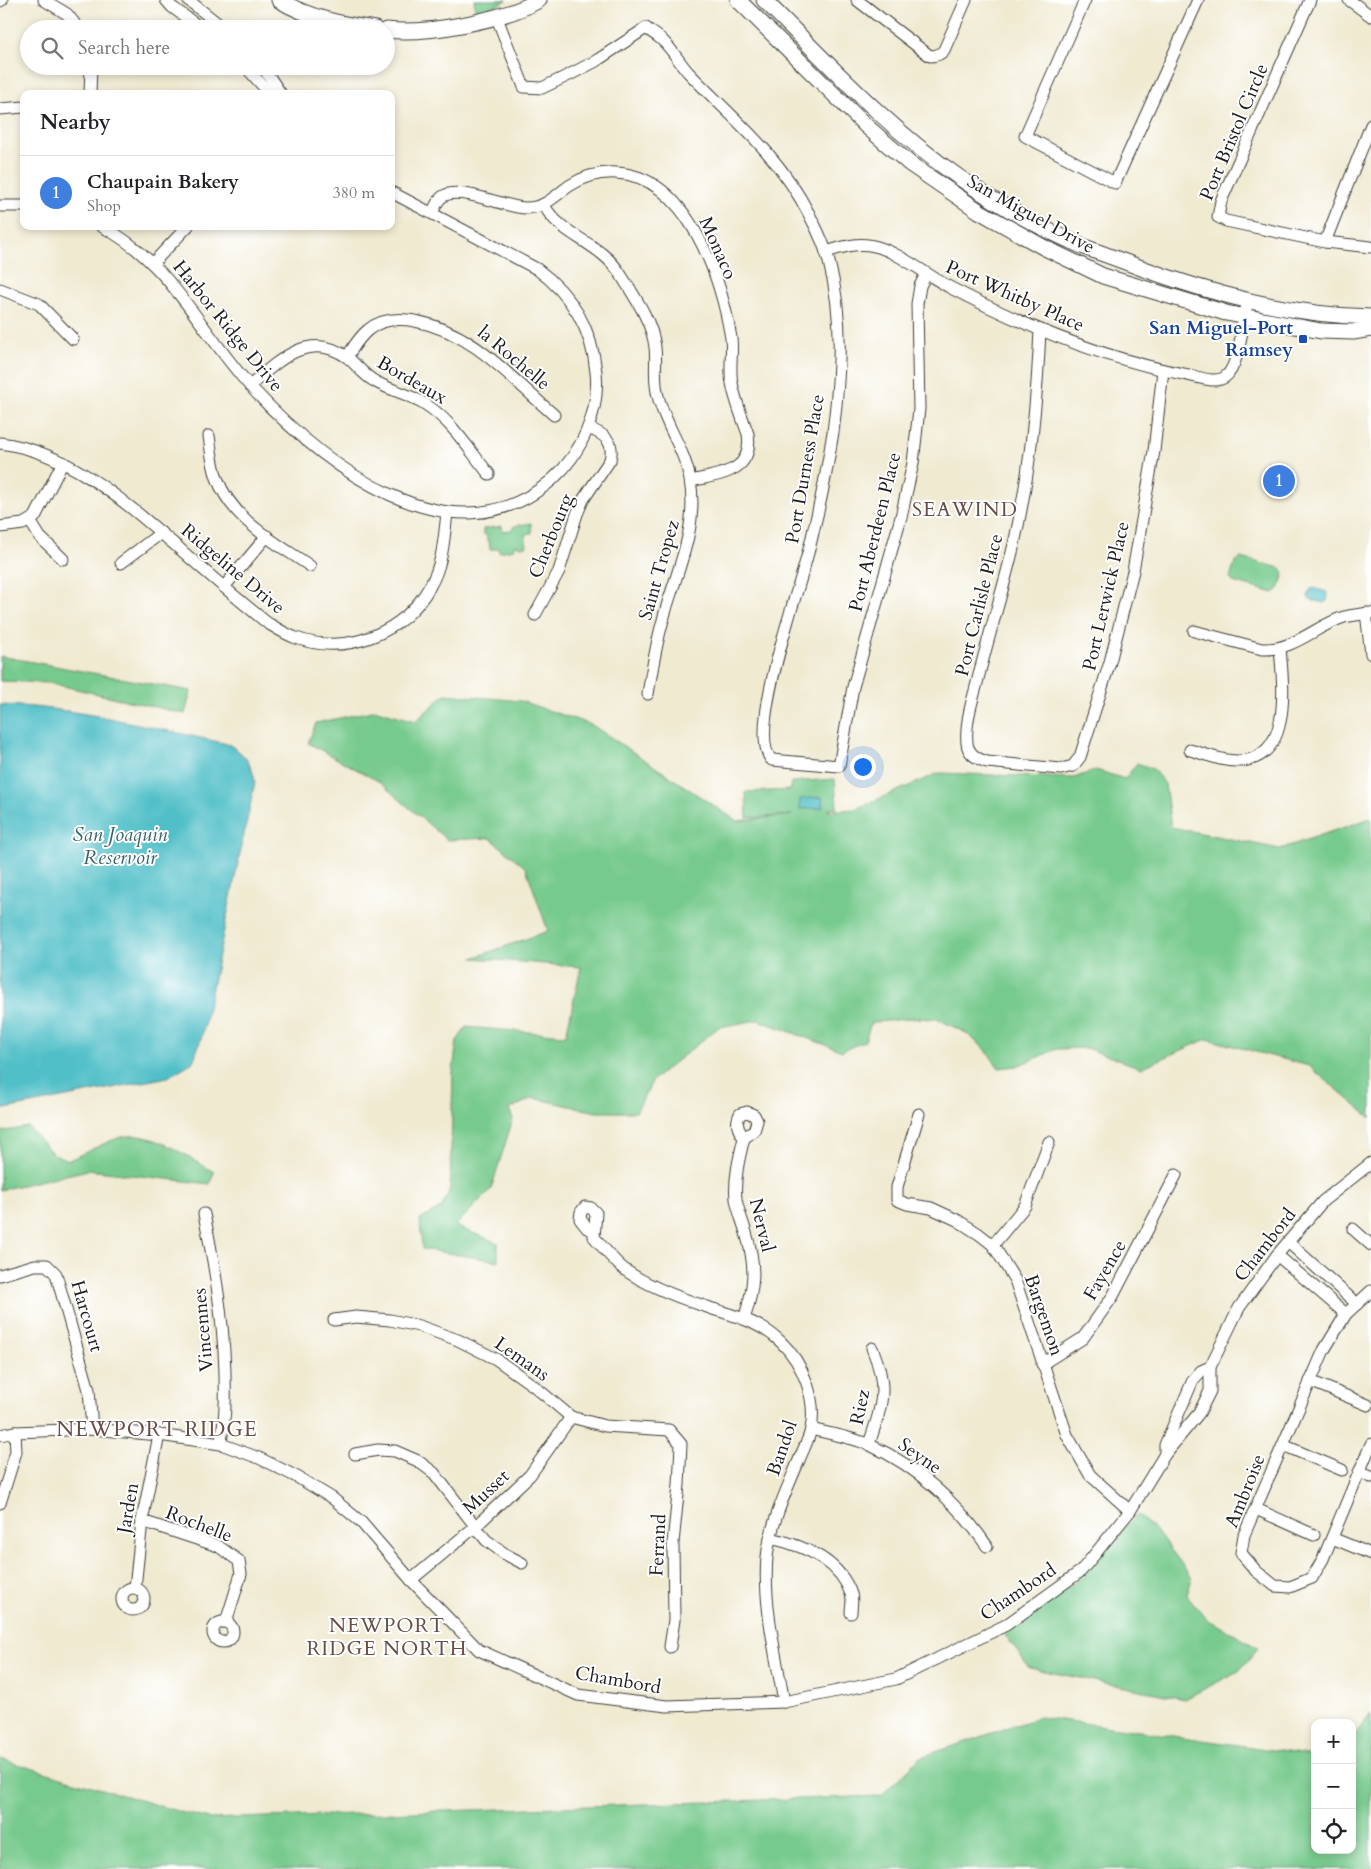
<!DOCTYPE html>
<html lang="en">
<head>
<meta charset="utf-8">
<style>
  :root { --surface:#fff; --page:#f6f6f6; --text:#202124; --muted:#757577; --line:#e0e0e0; --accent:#1a73e8 }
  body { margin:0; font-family:Cardo,serif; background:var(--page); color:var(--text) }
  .controls { position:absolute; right:15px; bottom:15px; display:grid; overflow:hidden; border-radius:10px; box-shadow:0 2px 8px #0003 }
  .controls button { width:45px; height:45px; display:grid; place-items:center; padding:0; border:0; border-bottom:1px solid var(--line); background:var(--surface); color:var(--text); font:25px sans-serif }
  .you { position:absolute; left:862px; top:766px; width:18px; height:18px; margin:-12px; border:4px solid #fff; border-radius:50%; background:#1a73e8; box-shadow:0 0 0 8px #1a73e833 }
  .badge { display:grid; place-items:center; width:32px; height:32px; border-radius:50%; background:var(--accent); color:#fff; font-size:16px; font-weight:700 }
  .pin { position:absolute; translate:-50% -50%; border:2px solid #fff; box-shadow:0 1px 5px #0006 }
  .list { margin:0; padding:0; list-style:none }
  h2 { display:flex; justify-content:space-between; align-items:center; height:65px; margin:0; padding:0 20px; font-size:21px }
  h2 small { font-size:16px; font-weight:400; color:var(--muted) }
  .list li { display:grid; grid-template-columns:32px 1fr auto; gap:15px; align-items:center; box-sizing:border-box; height:75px; padding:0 20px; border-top:1px solid var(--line) }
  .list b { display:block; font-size:19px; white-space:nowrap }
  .list p { margin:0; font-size:16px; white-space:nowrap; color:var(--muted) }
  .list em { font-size:16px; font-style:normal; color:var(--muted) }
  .icon { flex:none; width:28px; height:28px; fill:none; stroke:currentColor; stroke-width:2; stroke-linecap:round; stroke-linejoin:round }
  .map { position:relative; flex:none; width:1371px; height:1869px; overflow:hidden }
  .search { position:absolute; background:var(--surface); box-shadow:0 2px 8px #0003; left:20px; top:20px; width:375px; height:55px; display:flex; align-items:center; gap:12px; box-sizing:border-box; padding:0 18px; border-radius:28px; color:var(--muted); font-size:19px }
  .panel { position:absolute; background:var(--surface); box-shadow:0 2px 8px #0003; left:20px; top:90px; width:375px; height:140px; border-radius:10px }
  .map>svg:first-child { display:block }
</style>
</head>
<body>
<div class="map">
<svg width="1371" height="1869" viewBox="0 0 1371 1869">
  <rect width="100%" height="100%" fill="#fff"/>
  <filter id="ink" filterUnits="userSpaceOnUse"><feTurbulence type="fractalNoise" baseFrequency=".02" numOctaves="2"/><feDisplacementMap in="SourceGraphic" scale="10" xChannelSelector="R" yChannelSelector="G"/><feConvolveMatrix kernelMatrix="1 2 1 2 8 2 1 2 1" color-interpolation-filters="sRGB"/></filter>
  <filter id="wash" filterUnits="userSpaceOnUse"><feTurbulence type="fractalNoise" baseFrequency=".0096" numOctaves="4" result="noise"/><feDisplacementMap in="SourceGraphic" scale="20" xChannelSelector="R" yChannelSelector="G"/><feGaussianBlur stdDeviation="1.12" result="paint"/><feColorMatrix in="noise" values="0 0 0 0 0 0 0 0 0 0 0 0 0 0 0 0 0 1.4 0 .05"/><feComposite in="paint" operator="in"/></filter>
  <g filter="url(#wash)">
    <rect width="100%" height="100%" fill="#f0ead1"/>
    <g fill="#77ca8d" stroke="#4a7354">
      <polygon points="474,0 507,0 476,16"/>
      <polygon points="531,523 532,533 525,534 527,546 519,547 518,545 514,545 514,549 499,552 498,548 490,550 489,541 487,541 486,534 483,534 483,529 502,526 503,531 511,530 514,526"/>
      <polygon points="1241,558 1280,568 1284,573 1279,589 1274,593 1233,582 1230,578 1235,562"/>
      <polygon points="0,656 191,691 185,714 50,683 0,681"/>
      <polygon points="445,694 521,701 592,725 737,821 792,815 747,818 746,792 791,790 791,782 835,779 837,808 829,809 829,811 855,809 939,773 1074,778 1096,770 1125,779 1137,763 1153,769 1165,784 1171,827 1280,849 1371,818 1371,1118 1309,1066 1207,1039 1141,1068 1086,1048 1057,1049 1017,1066 999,1068 985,1049 966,1033 938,1019 911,1018 871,1023 865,1041 842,1051 758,1020 719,1027 653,1080 636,1112 596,1112 534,1098 509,1109 513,1119 491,1189 455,1226 498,1243 498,1261 422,1249 420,1220 442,1207 450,1189 453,1070 457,1041 466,1027 566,1035 581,967 473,958 548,931 526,868 490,838 447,840 378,781 308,743 316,723 377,710 416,721"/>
      <path d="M 28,1127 L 53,1154 L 69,1160 C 85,1153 101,1144 118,1138 C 149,1127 187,1157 214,1172 L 210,1184 L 88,1170 L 0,1190 L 0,1132 Z"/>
      <polygon points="1137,1514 1159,1534 1192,1578 1187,1595 1207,1619 1258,1648 1239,1671 1185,1699 1029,1668 1004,1633 1075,1582"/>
      <polygon points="1371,1714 1371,1869 0,1869 0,1759 184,1813 209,1819 881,1796 921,1757 1040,1717 1315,1756 1315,1850 1352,1850 1352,1738"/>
    </g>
    <g fill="#51bfc8" stroke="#366e72">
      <polygon points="1313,588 1327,592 1328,595 1327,601 1324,603 1310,600 1308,597 1310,590"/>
      <path d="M 0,705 C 77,707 153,728 228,744 C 244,753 252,763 255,782 L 202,1036 L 193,1062 L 168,1077 L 0,1110 Z"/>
      <polygon points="822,797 822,808 800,809 800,799"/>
    </g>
  </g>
  <g filter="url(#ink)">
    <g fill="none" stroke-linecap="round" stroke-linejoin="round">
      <g stroke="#3c3b37" stroke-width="13">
        <g id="minor">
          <polyline points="44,0 67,14 79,29"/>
          <polyline points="166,0 172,7 202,29"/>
          <polyline points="188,0 225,29"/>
          <path d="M 857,0 L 930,56 C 936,56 940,55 944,50 L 966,0"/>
          <polyline points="1085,0 1025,136 1115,183 1198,0"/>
          <polyline points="1310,0 1221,201 1218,217 1226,221 1325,242 1371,247"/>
          <polyline points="1349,0 1371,16"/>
          <polyline points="0,1 2,0"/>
          <path d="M 497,18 L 524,87 L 542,88 L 569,75 L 596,61 L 646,28 C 651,32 658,36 662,40 C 672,49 679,62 688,72 C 734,120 777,152 809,214 C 817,229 825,245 829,262 C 844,318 840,376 833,432 C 828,464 822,497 814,528 C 811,543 807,557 803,571 C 794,602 747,738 772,760 L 839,766 L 853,687 L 901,517 L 913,463 L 919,409 L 917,304 L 920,286 L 926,274"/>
          <polyline points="245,66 270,94"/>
          <polyline points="262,66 281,94"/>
          <polyline points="90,94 91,66"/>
          <polyline points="0,109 24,107"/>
          <path d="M 544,205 C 560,236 601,242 621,275 C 634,296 652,321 655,347 C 657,363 653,379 658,396 C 665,425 685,450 690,480 C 699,529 675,574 663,620 C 656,644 652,669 648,694"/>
          <polyline points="0,206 24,206"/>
          <path d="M 432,213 C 435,208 437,201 442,197 C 458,184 505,208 526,208 C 545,208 555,196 569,186 C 583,177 599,172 616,173 C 688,176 721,278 731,338 C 733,353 729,368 732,383 C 735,400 742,417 748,434 C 754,473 719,474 691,481"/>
          <path d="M 101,226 C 169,260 201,332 250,386 C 321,463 452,568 553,479 C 582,453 600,411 596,372 C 592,329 572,295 537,269 L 391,192"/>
          <polyline points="1325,242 1371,125"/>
          <path d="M 826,252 C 842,247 858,242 874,246 C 897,251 928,276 951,288 C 1026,327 1104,359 1188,375 C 1199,377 1215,384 1225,377 C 1239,367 1242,326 1246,309"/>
          <polyline points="153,263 188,226"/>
          <polyline points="0,289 39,304 73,339"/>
          <path d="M 1040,330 C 1037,402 1030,474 1014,544 C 1003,591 988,637 977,683 C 972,702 965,723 967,743 C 968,754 977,759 987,762 L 1061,769 L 1073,766 L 1080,757 L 1110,662 L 1133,571 L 1154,451 L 1163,370"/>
          <path d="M 347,357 C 353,348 359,337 368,330 C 381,319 398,318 415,321 C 474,332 510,378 554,415"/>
          <path d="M 250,386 C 278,361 308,330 347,357 C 357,365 364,376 376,382 C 392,391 409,394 425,404 C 452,421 469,450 489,474"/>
          <path d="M 209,436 C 211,450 212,464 217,478 C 232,520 275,542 310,566"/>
          <path d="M 0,443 C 72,452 128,505 181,550 C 209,575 238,599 266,622 C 276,628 285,634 296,638 C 347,656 404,633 430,586 C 443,564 444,538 447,513"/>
          <polyline points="30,521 40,537 63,559"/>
          <polyline points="0,527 23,524 35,517 63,462"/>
          <polyline points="121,563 161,533"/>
          <polyline points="224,587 267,536"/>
          <polyline points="1366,613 1371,654"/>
          <path d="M 535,615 L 559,571 L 577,514 L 583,500 L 610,460 C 615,441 604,434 588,428"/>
          <path d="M 1194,631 L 1262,649 C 1294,651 1315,626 1344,617 C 1353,615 1362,614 1371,613"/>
          <path d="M 1190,750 C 1205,754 1223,762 1239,761 C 1293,759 1283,684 1280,648"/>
          <path d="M 747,1112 L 754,1115 L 757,1121 L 754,1131 L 744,1138 C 738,1129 735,1124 740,1114 Z"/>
          <polyline points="919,1114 897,1187 897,1200 907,1204 931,1208 957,1220 979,1234 993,1245 1015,1280 1067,1435 1090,1475 1130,1511"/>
          <path d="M 744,1138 C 739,1158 734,1179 736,1199 C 738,1211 743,1222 746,1233 C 756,1265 755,1287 744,1319"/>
          <path d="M 204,1214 C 217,1277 227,1341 225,1406 C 225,1418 222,1431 221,1444"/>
          <polyline points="1353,1229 1371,1245"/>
          <path d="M 594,1231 L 587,1228 L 580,1219 L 581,1212 L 585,1207 L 591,1208 L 596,1213 L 594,1237 C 604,1248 613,1261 625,1270 C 648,1286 677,1297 704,1306 C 733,1316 758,1320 781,1342 C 803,1363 817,1399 811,1429 C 809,1439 803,1450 799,1460 C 786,1492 771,1522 767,1557 C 763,1604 776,1656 784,1702"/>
          <polyline points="1288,1242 1357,1304"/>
          <polyline points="993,1245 1025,1206 1049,1142"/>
          <polyline points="1277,1255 1346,1314"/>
          <polyline points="0,1275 35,1265 47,1265 56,1274 89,1390 92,1429"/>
          <polyline points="1371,1291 1346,1314 1324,1350 1244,1535 1241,1553 1256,1571 1275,1586 1290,1587 1312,1578 1323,1559 1371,1444"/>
          <polyline points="334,1320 356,1317 390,1320 419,1326 458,1340 496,1359 534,1386 571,1417 605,1426 669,1430 681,1444 679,1485 673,1543 674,1620 670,1647"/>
          <polyline points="1042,1364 1083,1338 1113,1296 1176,1175"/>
          <polyline points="1310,1381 1368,1405"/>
          <path d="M 811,1429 C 830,1434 852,1437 870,1445 C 917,1466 958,1504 987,1546"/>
          <polyline points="0,1435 15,1432 92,1429 159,1435 221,1444 259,1458 297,1477 332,1498 361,1522 411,1580 479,1650 578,1695 667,1706 784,1702 896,1679 1006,1625 1081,1571 1130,1511 1165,1454 1199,1413 1210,1391 1210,1367 1239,1308 1277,1255 1323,1201 1371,1163"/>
          <path d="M 869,1444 C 882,1405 889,1388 872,1348"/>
          <polyline points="1283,1445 1342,1470"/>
          <polyline points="355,1454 378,1450 395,1451 418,1461 434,1473 486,1540 505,1554 522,1563"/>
          <polyline points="1165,1454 1165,1445 1193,1380 1201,1371 1210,1367"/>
          <polyline points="1359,1472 1371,1477"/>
          <polyline points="0,1503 16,1452 15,1432"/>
          <polyline points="1256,1509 1314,1535"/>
          <polyline points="142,1521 218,1546 239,1561 241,1574 226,1622"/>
          <path d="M 770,1538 C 802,1545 839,1559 851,1594 C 853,1599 851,1607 851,1613"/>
          <polyline points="1332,1538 1371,1554"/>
          <polyline points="411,1580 476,1526 530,1475 571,1417"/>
          <polyline points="135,1588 142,1521 159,1435"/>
          <circle cx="133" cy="1599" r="11"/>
          <circle cx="223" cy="1632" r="10"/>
        </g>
      </g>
      <g stroke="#3c3b37" stroke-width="17">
        <g id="major">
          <path d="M 279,0 C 308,18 342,24 375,29"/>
          <polyline points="738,0 865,125 910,164 979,211 1043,247 1103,276 1226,313 1321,331 1353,332 1371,329"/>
          <path d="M 764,0 C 827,62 887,128 960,178 C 996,203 1042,229 1082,246 C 1100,253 1118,259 1136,266 C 1212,294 1289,315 1371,317"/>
          <path d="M 386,30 C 425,35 505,20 539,0"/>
        </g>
      </g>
      <use href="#minor" stroke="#fff" stroke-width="11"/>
      <use href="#major" stroke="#fff" stroke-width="15"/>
    </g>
  </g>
  <rect fill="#1a4fb4" stroke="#fff" stroke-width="2" x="1298" y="334" width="10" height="10" rx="2.5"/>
  <g text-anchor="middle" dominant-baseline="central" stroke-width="4" stroke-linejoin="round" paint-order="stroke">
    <g font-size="19" fill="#1c1c1c" stroke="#fff">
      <text transform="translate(1234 132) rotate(-67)">Port Bristol Circle</text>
      <text transform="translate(1031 214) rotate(29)">San Miguel Drive</text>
      <text transform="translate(718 248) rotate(66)">Monaco</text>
      <text transform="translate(1015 296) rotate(24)">Port Whitby Place</text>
      <text transform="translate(228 326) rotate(51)">Harbor Ridge Drive</text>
      <text transform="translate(514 358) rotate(40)">la Rochelle</text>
      <text transform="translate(412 380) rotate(30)">Bordeaux</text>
      <text transform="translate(805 469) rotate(-80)">Port Durness Place</text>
      <text transform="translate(875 532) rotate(-76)">Port Aberdeen Place</text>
      <text transform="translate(551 536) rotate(-68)">Cherbourg</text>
      <text transform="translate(233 569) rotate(40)">Ridgeline Drive</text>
      <text transform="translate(659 570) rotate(-74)">Saint Tropez</text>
      <text transform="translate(1106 596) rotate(-77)">Port Lerwick Place</text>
      <text transform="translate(979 605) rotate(-76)">Port Carlisle Place</text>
      <text transform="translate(762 1225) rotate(76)">Nerval</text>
      <text transform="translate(1265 1245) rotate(-52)">Chambord</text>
      <text transform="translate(1105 1270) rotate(-60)">Fayence</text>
      <text transform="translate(1044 1315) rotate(71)">Bargemon</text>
      <text transform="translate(87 1316) rotate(74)">Harcourt</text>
      <text transform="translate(203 1330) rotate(-95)">Vincennes</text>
      <text transform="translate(522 1359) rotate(35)">Lemans</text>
      <text transform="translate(860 1407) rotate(-78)">Riez</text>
      <text transform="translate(782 1448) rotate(-71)">Bandol</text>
      <text transform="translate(920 1456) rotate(35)">Seyne</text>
      <text transform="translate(1245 1491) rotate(-68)">Ambroise</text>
      <text transform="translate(486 1492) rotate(-43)">Musset</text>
      <text transform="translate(128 1508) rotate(-80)">Jarden</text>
      <text transform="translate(199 1524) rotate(21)">Rochelle</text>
      <text transform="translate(658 1545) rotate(-87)">Ferrand</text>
      <text transform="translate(1018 1592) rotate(-34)">Chambord</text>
      <text transform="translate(618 1680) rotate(10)">Chambord</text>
    </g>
    <g font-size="19" font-weight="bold" fill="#164399" stroke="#fff" text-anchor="end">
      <text x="1293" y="328">San Miguel-Port<tspan x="1293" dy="22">Ramsey</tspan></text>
    </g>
    <g font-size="20" letter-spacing="1" fill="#684e48" stroke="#fff">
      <text x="965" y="509">SEAWIND</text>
      <text x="387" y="1625">NEWPORT<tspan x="387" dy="23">RIDGE NORTH</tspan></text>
    </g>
    <g font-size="20" font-style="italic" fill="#346569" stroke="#fff">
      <text x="120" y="834">San Joaquin<tspan x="120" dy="23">Reservoir</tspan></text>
    </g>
    <g font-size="21" letter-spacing="1" fill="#684e48" stroke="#fff">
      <text x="157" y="1429">NEWPORT RIDGE</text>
    </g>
  </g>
</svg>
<div class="controls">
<button>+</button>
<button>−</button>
<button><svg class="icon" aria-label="locate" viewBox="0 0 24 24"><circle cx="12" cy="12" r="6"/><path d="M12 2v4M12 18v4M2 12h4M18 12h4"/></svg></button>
</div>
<div class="you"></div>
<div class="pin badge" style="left:1279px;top:481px;background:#3f7fe0">1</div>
<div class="search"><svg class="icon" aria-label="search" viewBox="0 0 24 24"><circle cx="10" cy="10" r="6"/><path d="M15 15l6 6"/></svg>Search here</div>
<section class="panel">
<h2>Nearby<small></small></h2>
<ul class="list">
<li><span class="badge" style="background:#3f7fe0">1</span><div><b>Chaupain Bakery</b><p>Shop</p></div><em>380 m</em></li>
</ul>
</section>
</div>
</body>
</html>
